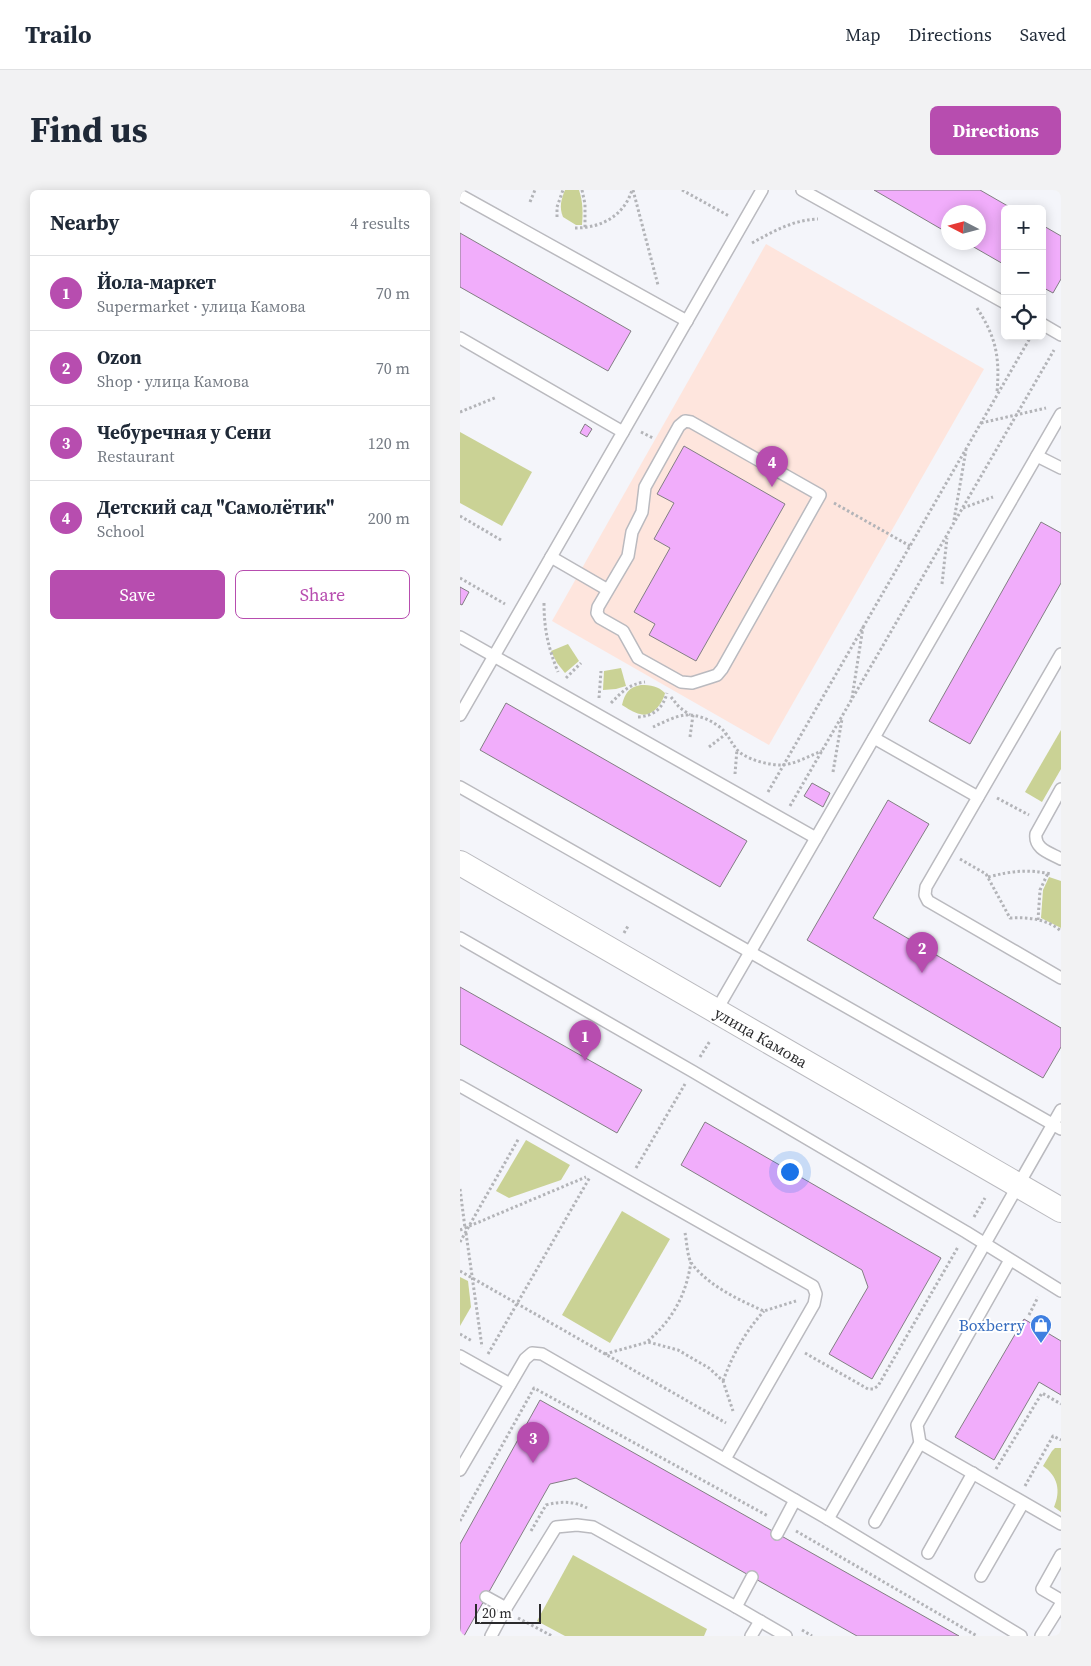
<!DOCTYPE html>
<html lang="en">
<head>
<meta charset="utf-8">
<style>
  :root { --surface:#fff; --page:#f2f2f3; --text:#1f2937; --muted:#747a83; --line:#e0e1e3; --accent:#b74daf }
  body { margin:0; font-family:"Source Serif 4",serif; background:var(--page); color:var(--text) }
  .controls { position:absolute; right:15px; top:15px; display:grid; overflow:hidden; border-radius:8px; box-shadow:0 2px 12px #0003 }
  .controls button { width:45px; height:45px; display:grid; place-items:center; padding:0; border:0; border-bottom:1px solid var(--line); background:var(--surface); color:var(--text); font:25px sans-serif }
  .compass { position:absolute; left:481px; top:15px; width:45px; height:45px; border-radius:50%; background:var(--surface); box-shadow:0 2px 12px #0003; rotate:276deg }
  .scale { position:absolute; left:15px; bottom:12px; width:66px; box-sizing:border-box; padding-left:5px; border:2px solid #2a2a2c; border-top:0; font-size:14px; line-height:18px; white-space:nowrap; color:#2a2a2c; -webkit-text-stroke:4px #fff; paint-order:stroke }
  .you { position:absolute; left:329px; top:981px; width:18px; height:18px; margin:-12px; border:4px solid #fff; border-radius:50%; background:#1a73e8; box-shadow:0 0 0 8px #1a73e833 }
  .badge { display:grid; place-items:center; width:32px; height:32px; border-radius:50%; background:var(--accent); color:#fff; font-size:16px; font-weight:700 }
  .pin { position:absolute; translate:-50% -41px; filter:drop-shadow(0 1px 2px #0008) }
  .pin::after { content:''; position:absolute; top:26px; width:18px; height:15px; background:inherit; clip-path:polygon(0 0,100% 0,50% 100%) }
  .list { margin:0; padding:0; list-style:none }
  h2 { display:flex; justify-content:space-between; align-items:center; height:65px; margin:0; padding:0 20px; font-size:21px }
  h2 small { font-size:16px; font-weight:400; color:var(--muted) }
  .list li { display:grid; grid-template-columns:32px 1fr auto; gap:15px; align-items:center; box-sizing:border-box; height:75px; padding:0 20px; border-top:1px solid var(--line) }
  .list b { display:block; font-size:19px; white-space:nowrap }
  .list p { margin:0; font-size:16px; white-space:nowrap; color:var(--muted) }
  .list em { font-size:16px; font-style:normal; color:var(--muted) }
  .actions { display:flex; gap:10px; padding:15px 20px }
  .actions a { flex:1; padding:11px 0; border:1px solid var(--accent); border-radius:8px; text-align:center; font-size:18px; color:var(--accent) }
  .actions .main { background:var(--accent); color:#fff }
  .icon { flex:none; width:28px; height:28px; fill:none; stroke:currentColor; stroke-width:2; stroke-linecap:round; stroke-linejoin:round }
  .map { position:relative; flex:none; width:601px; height:1446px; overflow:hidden; border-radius:8px }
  header { display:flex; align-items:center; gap:30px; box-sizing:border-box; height:70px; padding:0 25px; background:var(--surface); border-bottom:1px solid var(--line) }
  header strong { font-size:24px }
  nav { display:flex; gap:28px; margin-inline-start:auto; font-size:18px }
  .intro { display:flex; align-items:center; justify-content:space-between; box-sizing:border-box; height:120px; padding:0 30px }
  h1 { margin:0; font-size:35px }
  .button { padding:12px 22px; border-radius:8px; background:var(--accent); color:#fff; font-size:18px; font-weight:700 }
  main { display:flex; gap:30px; padding:0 30px }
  aside { flex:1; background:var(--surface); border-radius:8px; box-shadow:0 2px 12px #0003 }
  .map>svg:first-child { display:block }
</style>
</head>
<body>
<header>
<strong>Trailo</strong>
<nav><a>Map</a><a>Directions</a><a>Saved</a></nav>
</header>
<div class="intro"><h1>Find us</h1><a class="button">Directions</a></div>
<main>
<aside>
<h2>Nearby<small>4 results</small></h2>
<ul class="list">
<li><span class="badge">1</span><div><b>Йола-маркет</b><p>Supermarket · улица Камова</p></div><em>70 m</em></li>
<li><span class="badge">2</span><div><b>Ozon</b><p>Shop · улица Камова</p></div><em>70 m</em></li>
<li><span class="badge">3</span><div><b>Чебуречная у Сени</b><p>Restaurant</p></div><em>120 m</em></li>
<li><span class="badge">4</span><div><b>Детский сад &quot;Самолётик&quot;</b><p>School</p></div><em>200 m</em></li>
</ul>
<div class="actions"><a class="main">Save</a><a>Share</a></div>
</aside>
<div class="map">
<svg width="601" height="1446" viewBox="0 0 601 1446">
  <rect width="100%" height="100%" fill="#f4f5fa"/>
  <polygon fill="#fee5dd" points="306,54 524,179 309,555 92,431"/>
  <g fill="#cad295">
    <path d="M 105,0 L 119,0 C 123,12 123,23 122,35 L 116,35 L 103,27 C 99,17 101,10 105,0 Z"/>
    <polygon points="0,242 72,282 42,336 0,313"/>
    <polygon points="108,454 119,471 105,483 97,473 91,461"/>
    <polygon points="161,478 166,496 156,499 143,500 144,481"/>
    <path d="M 181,495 C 191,495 198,496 205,503 C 203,513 192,528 180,524 C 174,523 167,518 162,515 C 165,503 169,497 181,495 Z"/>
    <polygon points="601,540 601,579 582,612 565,602"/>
    <polygon points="589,687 601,691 601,738 581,728 583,700"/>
    <polygon points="66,950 110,975 101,990 49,1008 36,1001"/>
    <polygon points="162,1021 210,1049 150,1153 102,1125"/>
    <polygon points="0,1087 8,1091 11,1117 0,1136"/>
    <path d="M 595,1258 L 601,1258 L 601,1322 L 594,1317 C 601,1301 598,1286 583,1276 L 592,1261 Z"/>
    <polygon points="113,1365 247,1439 244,1446 105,1446 77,1431"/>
  </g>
  <g fill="#f1adfb" stroke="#827f83">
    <polygon points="414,0 520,0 553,19 545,19 545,75 505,52 518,52 518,22 488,22 488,43"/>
    <polygon points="582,35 601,46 601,89 593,103 582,97"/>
    <polygon points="0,43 171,141 148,181 0,97"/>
    <polygon points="125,234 132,239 127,247 120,243"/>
    <polygon points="224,256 325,314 236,471 189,445 195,434 174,422 210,358 194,349 214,313 197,304"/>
    <polygon points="581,332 601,343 601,393 510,554 469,531"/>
    <polygon points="0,397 9,402 2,415 0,414"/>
    <polygon points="46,513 287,651 260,697 20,560"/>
    <polygon points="352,593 370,603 363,617 344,606"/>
    <polygon points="428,610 469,634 413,728 601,838 601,857 583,888 347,750"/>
    <polygon points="0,797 182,900 157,943 0,854"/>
    <polygon points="245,932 481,1068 412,1189 369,1164 408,1097 402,1080 221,975"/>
    <polygon points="564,1129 601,1151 601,1205 579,1192 534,1270 495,1247"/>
    <polygon points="80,1210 499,1446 397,1446 116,1288 90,1294 4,1446 0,1446 0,1354"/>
  </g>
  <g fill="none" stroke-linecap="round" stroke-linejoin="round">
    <g stroke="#bababf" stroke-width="14">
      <g id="lane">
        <polyline points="342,0 545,113"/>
        <polyline points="0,5 227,131"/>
        <polyline points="582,134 601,145"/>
        <polyline points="0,148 163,242 0,525"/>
        <polyline points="163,242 302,0"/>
        <polyline points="577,266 601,278"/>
        <polyline points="91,367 148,400 138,417 137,423 140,428 163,441 178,468 221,492 232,493 251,487 257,485 262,479 360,305 231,232 225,231 219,236 185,297 182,322 172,342 168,366 148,400"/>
        <polyline points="0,447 356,648"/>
        <polyline points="601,464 466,697 465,705 468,711 601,788"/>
        <polyline points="414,548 518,607"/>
        <polyline points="0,597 601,939"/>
        <path d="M 601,599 L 576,644 C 574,659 590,663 601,669"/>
        <polyline points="0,748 232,881 506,1042 601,1101"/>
        <polyline points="256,821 601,224"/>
        <polyline points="0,896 353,1096 356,1104 354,1114 265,1269"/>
        <polyline points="550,1070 457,1235 460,1253 601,1334"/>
        <polyline points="0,1166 50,1194"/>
        <polyline points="0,1280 65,1169 72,1163 82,1164 368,1329 601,920"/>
        <polyline points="368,1329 561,1446"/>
        <polyline points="415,1332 460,1253"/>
        <polyline points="317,1344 335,1310"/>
        <polyline points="468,1363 513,1283"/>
        <polyline points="601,1365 582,1399 601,1410"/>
        <polyline points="521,1386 563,1313"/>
        <polyline points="26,1407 46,1418"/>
        <polyline points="276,1417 326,1446"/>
        <polyline points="31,1446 46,1418 96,1337 117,1335 133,1337 276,1417 292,1387"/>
        <polyline points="291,1446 300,1431"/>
        <polyline points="581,1446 601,1414"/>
      </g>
    </g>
    <g stroke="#bababf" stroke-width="26">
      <polyline id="street" points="0,673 601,1020"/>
    </g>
    <g stroke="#b3b4b8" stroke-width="3" stroke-dasharray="2.5 2.5" stroke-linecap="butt">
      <polyline points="122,0 125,14 125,38"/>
      <polyline points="173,0 198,95"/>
      <polyline points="222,0 269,26"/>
      <polyline points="70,12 75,0"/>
      <polyline points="97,27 97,17 103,0"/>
      <path d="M 115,38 C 141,38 164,26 172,0"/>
      <path d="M 292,53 C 314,41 333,30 358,29"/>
      <path d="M 517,118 C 536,147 540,167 537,202"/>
      <polyline points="0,222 37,207"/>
      <polyline points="521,233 586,218"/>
      <polyline points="181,242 193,248"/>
      <polyline points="374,313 450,356"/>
      <polyline points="503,318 533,307"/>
      <polyline points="0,326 41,350"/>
      <polyline points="494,330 506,260"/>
      <polyline points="0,388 45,414"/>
      <polyline points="482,394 487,348"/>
      <path d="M 84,413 C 84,439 88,457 98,482"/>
      <polyline points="106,488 121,473"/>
      <polyline points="211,507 219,517 230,525"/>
      <polyline points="139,508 141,481"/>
      <polyline points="392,508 403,437"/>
      <path d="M 151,513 C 162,502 169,494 185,492"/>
      <path d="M 178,527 C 194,526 203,518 207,503"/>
      <path d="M 193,537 C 202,533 215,526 225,525 C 238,524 254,531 263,540 C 270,547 273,558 282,564 C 293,571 309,575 322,575 C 335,574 349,566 362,561"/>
      <polyline points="230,547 233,525"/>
      <polyline points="249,557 266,544"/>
      <polyline points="373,582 382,529"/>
      <polyline points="275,584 277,559"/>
      <polyline points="308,602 570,148"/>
      <polyline points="537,608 569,625"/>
      <polyline points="330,616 594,160"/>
      <path d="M 500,669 L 526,684 L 550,728 C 569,727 587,729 601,741"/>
      <path d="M 528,687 C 552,681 567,679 591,684"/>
      <polyline points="578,730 580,700 588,683"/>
      <polyline points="164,743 168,736"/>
      <polyline points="240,867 250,851"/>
      <polyline points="176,978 225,894"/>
      <polyline points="0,999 5,1038"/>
      <polyline points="514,1027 525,1008"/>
      <polyline points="0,1040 126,987"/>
      <polyline points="6,1043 22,1157"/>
      <path d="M 225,1043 C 227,1052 227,1067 232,1074 C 249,1096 279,1110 304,1121 L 336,1111"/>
      <polyline points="0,1052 59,948"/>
      <polyline points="0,1081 266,1233"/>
      <polyline points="569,1125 578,1107"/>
      <polyline points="0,1144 12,1151"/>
      <path d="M 188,1151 C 213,1129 226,1105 231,1072"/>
      <polyline points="345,1163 408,1199 413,1199 418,1196 498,1057"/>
      <polyline points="28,1164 130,987"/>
      <polyline points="145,1164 188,1152 218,1160 249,1178 263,1191 273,1221"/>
      <path d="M 263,1191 C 273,1164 285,1142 304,1121"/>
      <polyline points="536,1279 582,1203 601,1214"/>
      <polyline points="565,1296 593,1246 601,1250"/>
      <polyline points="0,1331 74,1198 308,1326"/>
      <path d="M 71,1341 L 86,1315 C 101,1311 114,1311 127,1318"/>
      <polyline points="336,1341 517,1446"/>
      <polyline points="58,1428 92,1446"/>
      <polyline points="342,1440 352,1446"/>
    </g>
    <use href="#lane" stroke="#fff" stroke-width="11"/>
    <use href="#street" stroke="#fff" stroke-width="24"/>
  </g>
  <defs>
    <g id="shop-pin" transform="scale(1.125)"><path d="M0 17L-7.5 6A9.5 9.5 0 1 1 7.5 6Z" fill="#3f7fe0" stroke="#fff"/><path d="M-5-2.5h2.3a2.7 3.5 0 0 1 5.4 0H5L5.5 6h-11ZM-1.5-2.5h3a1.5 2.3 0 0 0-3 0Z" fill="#fff"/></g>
  </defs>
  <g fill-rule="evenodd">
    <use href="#shop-pin" x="581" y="1135"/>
  </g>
  <g text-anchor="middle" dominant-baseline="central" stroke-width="4" stroke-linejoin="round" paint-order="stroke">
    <g font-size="16" fill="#2a2a2c" stroke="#fff">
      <text transform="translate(301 847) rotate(30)">улица Камова</text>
    </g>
    <g font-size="16" fill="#366cbe" stroke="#fff" text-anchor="end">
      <text x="565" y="1135">Boxberry</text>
    </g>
  </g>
</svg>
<div class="controls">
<button>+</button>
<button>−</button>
<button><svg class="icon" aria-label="locate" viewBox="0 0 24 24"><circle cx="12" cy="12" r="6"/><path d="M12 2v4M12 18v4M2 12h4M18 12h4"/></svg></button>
</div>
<svg class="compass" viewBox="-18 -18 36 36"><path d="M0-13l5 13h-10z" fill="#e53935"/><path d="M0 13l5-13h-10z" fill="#747a83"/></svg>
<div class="scale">20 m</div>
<div class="you"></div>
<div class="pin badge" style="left:125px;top:871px">1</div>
<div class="pin badge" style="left:462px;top:783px">2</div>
<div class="pin badge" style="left:73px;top:1273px">3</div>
<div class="pin badge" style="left:312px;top:297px">4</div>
</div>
</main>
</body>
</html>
